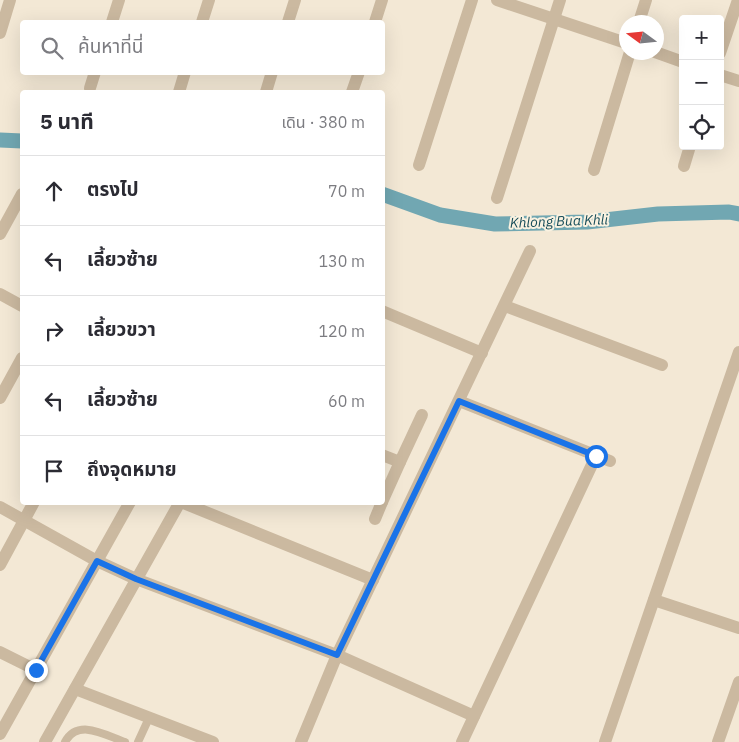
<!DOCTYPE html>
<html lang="th">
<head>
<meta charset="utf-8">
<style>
  :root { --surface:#fff; --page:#f2f2f3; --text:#2b2b33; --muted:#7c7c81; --line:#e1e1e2 }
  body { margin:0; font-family:"IBM Plex Sans","Noto Sans Thai",sans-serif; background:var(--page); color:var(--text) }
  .controls { position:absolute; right:15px; top:15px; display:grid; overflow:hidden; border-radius:5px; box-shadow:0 5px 20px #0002 }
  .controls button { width:45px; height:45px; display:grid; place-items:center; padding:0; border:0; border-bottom:1px solid var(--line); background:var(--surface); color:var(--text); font:25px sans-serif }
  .compass { position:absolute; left:619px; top:15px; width:45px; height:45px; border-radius:50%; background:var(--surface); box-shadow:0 5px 20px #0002; rotate:285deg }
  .stop { position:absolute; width:15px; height:15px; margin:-11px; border:4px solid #1a73e8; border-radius:50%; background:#fff }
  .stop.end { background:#1a73e8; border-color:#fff; box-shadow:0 1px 5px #0008 }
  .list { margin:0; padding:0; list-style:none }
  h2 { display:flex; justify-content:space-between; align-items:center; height:65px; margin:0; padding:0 20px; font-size:21px }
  h2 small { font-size:16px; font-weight:400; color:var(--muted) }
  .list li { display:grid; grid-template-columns:32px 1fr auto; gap:15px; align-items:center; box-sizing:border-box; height:70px; padding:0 20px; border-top:1px solid var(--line) }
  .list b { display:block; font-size:19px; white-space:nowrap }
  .list em { font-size:16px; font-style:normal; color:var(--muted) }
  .icon { flex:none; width:28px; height:28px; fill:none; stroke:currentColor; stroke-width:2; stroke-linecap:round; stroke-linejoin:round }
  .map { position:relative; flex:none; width:739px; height:742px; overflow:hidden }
  .search { position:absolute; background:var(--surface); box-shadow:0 5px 20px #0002; left:20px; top:20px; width:365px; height:55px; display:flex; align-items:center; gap:12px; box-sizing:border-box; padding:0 18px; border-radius:5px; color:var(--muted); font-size:19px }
  .panel { position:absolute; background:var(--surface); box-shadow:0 5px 20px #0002; left:20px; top:90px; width:365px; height:415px; border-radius:5px }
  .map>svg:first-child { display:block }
</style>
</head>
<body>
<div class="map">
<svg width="739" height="742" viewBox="0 0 739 742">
  <rect width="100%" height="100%" fill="#f3e8d5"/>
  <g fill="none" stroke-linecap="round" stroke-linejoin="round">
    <g stroke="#71a7b2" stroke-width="15">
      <polyline points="0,140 22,141"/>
      <polyline points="382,194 440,215 495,224 587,222 658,214 729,212 739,214"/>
    </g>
    <g stroke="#cbb9a0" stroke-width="8">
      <path d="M 65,742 C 78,718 105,735 125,742"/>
      <polyline points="138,742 149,718"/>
    </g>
    <g stroke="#cbb9a0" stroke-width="12">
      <polyline points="497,0 626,43"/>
      <polyline points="112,22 119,0"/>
      <polyline points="202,22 209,0"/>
      <polyline points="288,22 295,0"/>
      <polyline points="375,22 382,0"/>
      <polyline points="639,22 646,0"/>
      <polyline points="0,33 10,0"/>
      <polyline points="655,52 683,62"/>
      <polyline points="720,53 738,0"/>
      <polyline points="720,75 739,81"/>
      <polyline points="90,88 95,72"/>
      <polyline points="179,92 185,72"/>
      <polyline points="266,92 272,72"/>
      <polyline points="352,92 359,72"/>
      <polyline points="419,165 472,0"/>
      <polyline points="684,166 690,146"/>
      <polyline points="594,170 630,52"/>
      <polyline points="497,198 560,0"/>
      <polyline points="0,234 22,194"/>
      <polyline points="0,294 22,306"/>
      <polyline points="505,306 662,365"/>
      <polyline points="382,311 482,353"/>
      <polyline points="0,398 22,358"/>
      <polyline points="459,401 610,461"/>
      <polyline points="382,455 400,462 422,415"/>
      <polyline points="181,502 373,580"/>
      <polyline points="382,502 400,462"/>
      <polyline points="0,507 97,561 136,579 337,655 474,716"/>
      <polyline points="375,519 382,502"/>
      <polyline points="0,565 34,502"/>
      <polyline points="654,600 739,628"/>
      <polyline points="0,652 36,670"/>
      <polyline points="75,689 213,742"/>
      <polyline points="0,734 130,502"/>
      <polyline points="45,742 180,502"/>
      <polyline points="301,742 337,655 530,251"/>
      <polyline points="462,742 596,456"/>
      <polyline points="605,742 739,352"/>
      <polyline points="718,742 739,682"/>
    </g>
  </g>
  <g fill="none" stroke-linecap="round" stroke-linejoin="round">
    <polyline stroke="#1a73e8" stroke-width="6" points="36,670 97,561 136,579 337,655 459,401 596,456"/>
  </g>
  <g text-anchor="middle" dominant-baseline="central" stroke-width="4" stroke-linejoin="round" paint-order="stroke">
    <g font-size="14" font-style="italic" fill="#164c59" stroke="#faf2e1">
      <text transform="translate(559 221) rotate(-2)">Khlong Bua Khli</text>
    </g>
  </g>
</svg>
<div class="controls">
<button>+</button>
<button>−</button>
<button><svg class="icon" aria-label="locate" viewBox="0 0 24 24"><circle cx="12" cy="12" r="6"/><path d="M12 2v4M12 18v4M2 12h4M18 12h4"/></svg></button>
</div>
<svg class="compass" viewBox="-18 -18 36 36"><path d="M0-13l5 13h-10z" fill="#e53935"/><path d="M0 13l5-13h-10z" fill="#7c7c81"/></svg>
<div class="stop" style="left:596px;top:456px"></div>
<div class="stop end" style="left:36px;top:670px"></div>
<div class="search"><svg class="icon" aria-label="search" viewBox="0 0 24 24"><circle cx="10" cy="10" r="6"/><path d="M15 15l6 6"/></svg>ค้นหาที่นี่</div>
<section class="panel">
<h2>5 นาที<small>เดิน · 380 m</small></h2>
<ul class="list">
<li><svg class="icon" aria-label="ahead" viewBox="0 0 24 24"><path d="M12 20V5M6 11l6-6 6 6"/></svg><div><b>ตรงไป</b></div><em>70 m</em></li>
<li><svg class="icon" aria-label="left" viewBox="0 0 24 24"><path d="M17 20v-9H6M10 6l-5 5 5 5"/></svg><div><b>เลี้ยวซ้าย</b></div><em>130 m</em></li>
<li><svg class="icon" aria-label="right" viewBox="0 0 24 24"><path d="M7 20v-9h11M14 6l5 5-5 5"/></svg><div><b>เลี้ยวขวา</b></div><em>120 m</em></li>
<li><svg class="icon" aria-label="left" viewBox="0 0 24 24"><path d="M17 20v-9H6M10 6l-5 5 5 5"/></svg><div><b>เลี้ยวซ้าย</b></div><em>60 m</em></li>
<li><svg class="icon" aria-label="arrive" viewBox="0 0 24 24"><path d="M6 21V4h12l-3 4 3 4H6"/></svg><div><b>ถึงจุดหมาย</b></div></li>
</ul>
</section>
</div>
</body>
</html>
